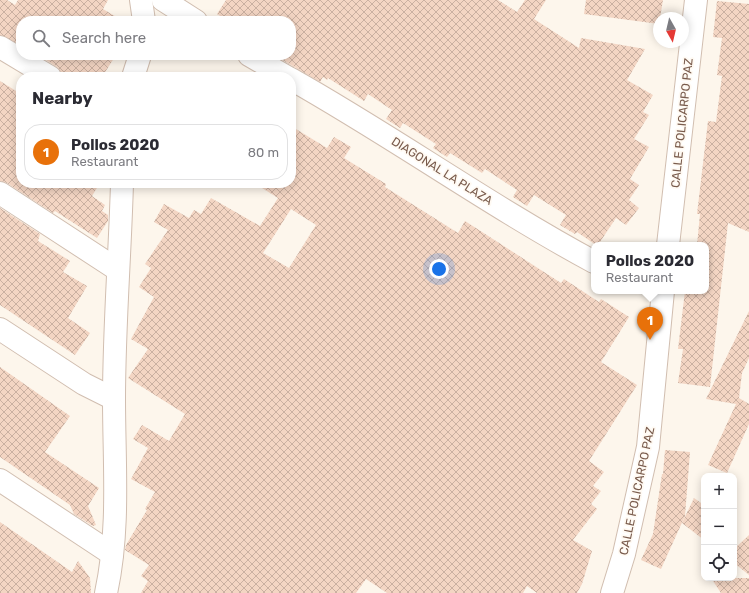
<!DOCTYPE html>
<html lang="en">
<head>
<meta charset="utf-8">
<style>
  :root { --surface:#fff; --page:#f7f7f7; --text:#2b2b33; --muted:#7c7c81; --line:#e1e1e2; --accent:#e76f51 }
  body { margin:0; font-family:Rubik,sans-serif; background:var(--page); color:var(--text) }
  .controls { position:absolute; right:12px; bottom:12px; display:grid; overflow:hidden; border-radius:8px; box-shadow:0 2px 10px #0003 }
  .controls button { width:36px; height:36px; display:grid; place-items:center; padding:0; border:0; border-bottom:1px solid var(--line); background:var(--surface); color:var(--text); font:20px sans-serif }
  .compass { position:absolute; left:653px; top:12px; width:36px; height:36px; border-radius:50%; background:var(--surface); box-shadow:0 2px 10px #0003; rotate:172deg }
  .you { position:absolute; left:439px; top:269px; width:14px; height:14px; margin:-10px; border:3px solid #fff; border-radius:50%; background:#1a73e8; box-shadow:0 0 0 6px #1a73e833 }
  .badge { display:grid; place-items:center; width:26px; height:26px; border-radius:50%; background:var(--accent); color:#fff; font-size:13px; font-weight:700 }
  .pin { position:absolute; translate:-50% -33px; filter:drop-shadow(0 1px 2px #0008) }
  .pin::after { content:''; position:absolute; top:21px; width:14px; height:12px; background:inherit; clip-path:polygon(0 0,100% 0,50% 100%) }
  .popup { position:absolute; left:591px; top:242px; width:118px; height:52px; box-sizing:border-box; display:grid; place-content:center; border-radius:8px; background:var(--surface); filter:drop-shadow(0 1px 3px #0005); font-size:13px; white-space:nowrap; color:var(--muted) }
  .popup b { font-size:15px; color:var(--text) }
  .popup::after { content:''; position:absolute; left:50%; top:100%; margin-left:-8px; border:8px solid transparent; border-top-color:var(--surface) }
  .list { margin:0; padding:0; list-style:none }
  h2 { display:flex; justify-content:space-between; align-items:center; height:52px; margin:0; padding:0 16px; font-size:17px }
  h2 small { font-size:13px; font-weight:400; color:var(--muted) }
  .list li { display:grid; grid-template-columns:26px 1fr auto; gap:12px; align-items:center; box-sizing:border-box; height:56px; margin:0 8px 8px; padding:0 8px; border:1px solid var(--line); border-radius:16px }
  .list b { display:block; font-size:15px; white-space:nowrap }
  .list p { margin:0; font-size:13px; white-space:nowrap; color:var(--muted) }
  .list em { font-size:13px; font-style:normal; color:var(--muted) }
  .icon { flex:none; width:22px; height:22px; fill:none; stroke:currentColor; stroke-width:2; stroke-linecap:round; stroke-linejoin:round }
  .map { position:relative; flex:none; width:749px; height:593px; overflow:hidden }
  .search { position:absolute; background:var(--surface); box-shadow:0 2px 10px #0003; left:16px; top:16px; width:280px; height:44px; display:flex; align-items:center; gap:10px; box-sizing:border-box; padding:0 14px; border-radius:16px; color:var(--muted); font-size:15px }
  .panel { position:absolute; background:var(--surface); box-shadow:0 2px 10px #0003; left:16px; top:72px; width:280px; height:116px; border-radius:16px }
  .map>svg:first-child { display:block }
</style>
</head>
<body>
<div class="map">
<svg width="749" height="593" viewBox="0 0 749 593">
  <defs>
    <pattern id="building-cross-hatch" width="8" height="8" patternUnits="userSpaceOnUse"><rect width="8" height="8" fill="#f3d5c3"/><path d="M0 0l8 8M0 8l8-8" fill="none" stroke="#cab0a1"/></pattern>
  </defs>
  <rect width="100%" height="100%" fill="#fdf6ec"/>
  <g fill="url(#building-cross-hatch)" fill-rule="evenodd">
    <polygon points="0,0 7,0 15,5 18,0 108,0 103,9 123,21 21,21 21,45 0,35"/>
    <polygon points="226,0 498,0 517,12 525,0 546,0 534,19 579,48 581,38 645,49 627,80 653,95 643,112 649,115 634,139 649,147 630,179 639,185 629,200 639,208 626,225 616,218 598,245 596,245 577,232 575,234 560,225 566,215 534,195 527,206 513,197 517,190 485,169 482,173 450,153 447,157 433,148 436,144 403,123 400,128 386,119 392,110 368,94 364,101 328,78 327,80 323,77 320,82 274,55 291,55 291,21 228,21 217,14"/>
    <polygon points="586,0 663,0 659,24 584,14"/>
    <polygon points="717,1 749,4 749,232 728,223 710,387 678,383 683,349 678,349 685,291 706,291 706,245 697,245 700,214 697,214 708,121 716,122 722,76 717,75 722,38 713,37"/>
    <polygon points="38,55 116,55 102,77 65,77 57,67"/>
    <polygon points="0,81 21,94 21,183 100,183 92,196 105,205 102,211 108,215 108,221 97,238 55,211 53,213 7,183 0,181"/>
    <path d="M 291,126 L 327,148 L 334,137 L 351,147 L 344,158 L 386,184 L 385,187 L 458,233 L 465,221 L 561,283 L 564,279 L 599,302 L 601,299 L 629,317 L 601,362 L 637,385 L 589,461 L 604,472 L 593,486 L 601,491 L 591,504 L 597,509 L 573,540 L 592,551 L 582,584 L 577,593 L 537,593 L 527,586 L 523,593 L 387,593 L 366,579 L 356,593 L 141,593 L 148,581 L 141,576 L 149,565 L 125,550 L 126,545 L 147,510 L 145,509 L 155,492 L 131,479 L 148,448 L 133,439 L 142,425 L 169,441 L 185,414 L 128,378 L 148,349 L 131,339 L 154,297 L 139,287 L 151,268 L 145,264 L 168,230 L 154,222 L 164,204 L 189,218 L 194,210 L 201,214 L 211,198 L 260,226 L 278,198 L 254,183 L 291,183 ZM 291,209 L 316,225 L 289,268 L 263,253 Z"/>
    <polygon points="0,208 40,234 38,241 70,261 63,272 87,286 68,318 90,333 75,355 0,305"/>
    <polygon points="749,311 749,358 742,373 739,398 749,404 749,424 727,473 708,465 736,404 706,399"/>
    <polygon points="0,367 70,416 45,452 99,488 88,506 96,525 93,526 74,514 70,505 0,457"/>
    <polygon points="665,450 690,452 685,516 661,569 641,560 653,534 662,474 663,474"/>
    <polygon points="694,498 704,505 704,540 682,523"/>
    <polygon points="0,522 72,572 78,561 90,578 91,593 0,593"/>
    <polygon points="749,535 749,575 734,563 734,549"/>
    <polygon points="711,578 749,578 749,593 721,593"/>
  </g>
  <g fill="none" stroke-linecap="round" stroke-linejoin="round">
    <g stroke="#d1beb0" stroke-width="24">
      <g id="minor">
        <polyline points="141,0 144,21"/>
        <polyline points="163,0 196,21"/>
        <polyline points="0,47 50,77"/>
        <polyline points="249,55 287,77"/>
        <polyline points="133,77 140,55"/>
        <path d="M 291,79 C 394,137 490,206 594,262"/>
        <polyline points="0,193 118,270"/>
        <polyline points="668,245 696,0"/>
        <polyline points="0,329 84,384 114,399"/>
        <polyline points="0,480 112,554"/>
        <path d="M 106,593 C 120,529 114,464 114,399 C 114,327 120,255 122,183"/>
        <polyline points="612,593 624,554 648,447 663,291"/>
      </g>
    </g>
    <use href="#minor" stroke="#fff" stroke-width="22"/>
  </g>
  <g text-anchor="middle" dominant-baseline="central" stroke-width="3.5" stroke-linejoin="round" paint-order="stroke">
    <g font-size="12" fill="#7a5c4d" stroke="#fffaf3">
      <text transform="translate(682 123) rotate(-84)">CALLE POLICARPO PAZ</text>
      <text transform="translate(442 171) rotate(32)">DIAGONAL LA PLAZA</text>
      <text transform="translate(637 491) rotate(-78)">CALLE POLICARPO PAZ</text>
    </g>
  </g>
</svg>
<div class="controls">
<button>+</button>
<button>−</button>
<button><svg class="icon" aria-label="locate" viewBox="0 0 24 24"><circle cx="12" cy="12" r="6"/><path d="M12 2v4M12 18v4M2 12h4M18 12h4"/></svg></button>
</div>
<svg class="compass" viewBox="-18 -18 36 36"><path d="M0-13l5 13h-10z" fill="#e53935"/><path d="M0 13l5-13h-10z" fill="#7c7c81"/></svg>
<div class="you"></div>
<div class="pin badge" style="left:650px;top:340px;background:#e8710a">1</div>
<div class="popup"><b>Pollos 2020</b>Restaurant</div>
<div class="search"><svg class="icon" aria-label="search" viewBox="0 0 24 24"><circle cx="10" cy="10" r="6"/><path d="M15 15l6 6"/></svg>Search here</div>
<section class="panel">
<h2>Nearby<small></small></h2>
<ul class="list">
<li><span class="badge" style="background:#e8710a">1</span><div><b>Pollos 2020</b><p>Restaurant</p></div><em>80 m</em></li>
</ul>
</section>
</div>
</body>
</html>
